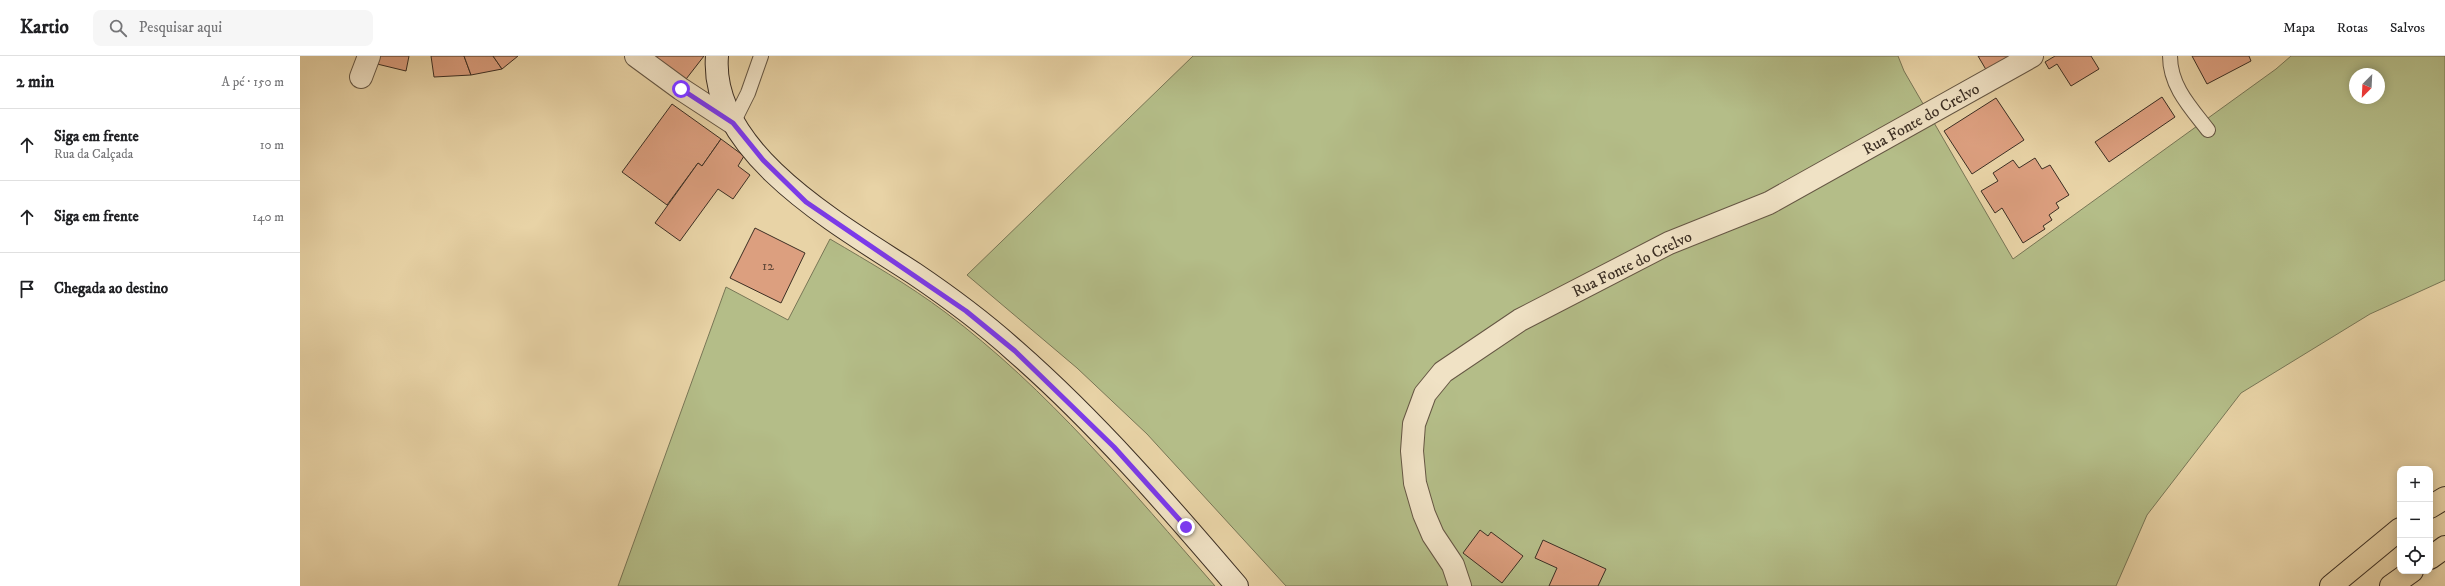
<!DOCTYPE html>
<html lang="pt">
<head>
<meta charset="utf-8">
<style>
  :root { --surface:#fff; --page:#f6f6f6; --text:#202124; --muted:#757577; --line:#e0e0e0 }
  body { margin:0; font-family:"IM FELL DW Pica",serif; background:var(--page); color:var(--text) }
  .controls { position:absolute; right:12px; bottom:12px; display:grid; overflow:hidden; border-radius:8px; box-shadow:0 2px 10px #0003 }
  .controls button { width:36px; height:36px; display:grid; place-items:center; padding:0; border:0; border-bottom:1px solid var(--line); background:var(--surface); color:var(--text); font:20px sans-serif }
  .compass { position:absolute; left:2049px; top:12px; width:36px; height:36px; border-radius:50%; background:var(--surface); box-shadow:0 2px 10px #0003; rotate:204deg }
  .stop { position:absolute; width:12px; height:12px; margin:-9px; border:3px solid #7c3aed; border-radius:50%; background:#fff }
  .stop.end { background:#7c3aed; border-color:#fff; box-shadow:0 1px 4px #0008 }
  .list { margin:0; padding:0; list-style:none }
  h2 { display:flex; justify-content:space-between; align-items:center; height:52px; margin:0; padding:0 16px; font-size:17px }
  h2 small { font-size:13px; font-weight:400; color:var(--muted) }
  .list li { display:grid; grid-template-columns:26px 1fr auto; gap:12px; align-items:center; box-sizing:border-box; height:72px; padding:0 16px; border-top:1px solid var(--line) }
  .list b { display:block; font-size:15px; white-space:nowrap }
  .list p { margin:0; font-size:13px; white-space:nowrap; color:var(--muted) }
  .list em { font-size:13px; font-style:normal; color:var(--muted) }
  .icon { flex:none; width:22px; height:22px; fill:none; stroke:currentColor; stroke-width:2; stroke-linecap:round; stroke-linejoin:round }
  .map { position:relative; flex:none; width:2145px; height:530px; overflow:hidden }
  header { display:flex; align-items:center; gap:24px; box-sizing:border-box; height:56px; padding:0 20px; background:var(--surface); border-bottom:1px solid var(--line) }
  header strong { font-size:19px }
  nav { display:flex; gap:22px; margin-inline-start:auto; font-size:14px }
  .search { width:280px; height:36px; background:var(--page); display:flex; align-items:center; gap:10px; box-sizing:border-box; padding:0 14px; border-radius:8px; color:var(--muted); font-size:15px }
  main { display:flex }
  aside { flex:1; background:var(--surface) }
  .map>svg:first-child { display:block }
</style>
</head>
<body>
<header>
<strong>Kartio</strong>
<div class="search"><svg class="icon" aria-label="search" viewBox="0 0 24 24"><circle cx="10" cy="10" r="6"/><path d="M15 15l6 6"/></svg>Pesquisar aqui</div>
<nav><a>Mapa</a><a>Rotas</a><a>Salvos</a></nav>
</header>
<main>
<aside>
<h2>2 min<small>A pé · 150 m</small></h2>
<ul class="list">
<li><svg class="icon" aria-label="ahead" viewBox="0 0 24 24"><path d="M12 20V5M6 11l6-6 6 6"/></svg><div><b>Siga em frente</b><p>Rua da Calçada</p></div><em>10 m</em></li>
<li><svg class="icon" aria-label="ahead" viewBox="0 0 24 24"><path d="M12 20V5M6 11l6-6 6 6"/></svg><div><b>Siga em frente</b></div><em>140 m</em></li>
<li><svg class="icon" aria-label="arrive" viewBox="0 0 24 24"><path d="M6 21V4h12l-3 4 3 4H6"/></svg><div><b>Chegada ao destino</b></div></li>
</ul>
</aside>
<div class="map">
<svg width="2145" height="530" viewBox="0 0 2145 530">
  <rect width="100%" height="100%" fill="#e8d3a6"/>
  <filter id="stains"><feTurbulence type="fractalNoise" baseFrequency=".005" numOctaves="4"/><feColorMatrix values="0 0 0 0 .2 0 0 0 0 .09 0 0 0 0 .02 0 0 0 .5 -.17"/></filter>
  <radialGradient id="worn" r=".72"><stop offset=".6" stop-color="#630" stop-opacity="0"/><stop offset="1" stop-color="#630" stop-opacity=".3"/></radialGradient>
  <g fill="#b4bd88" stroke="#787656" fill-rule="evenodd">
    <path d="M 893,0 L 1598,0 L 1604,15 L 1713,203 L 1976,13 L 1991,0 L 2145,0 L 2145,224 L 2070,258 L 1941,337 L 1847,459 L 1816,530 L 986,530 L 847,378 L 777,312 L 667,219 ZM 2055,18 L 2079,18 L 2079,42 L 2055,42 Z"/>
    <path d="M 530,183 C 569,206 609,229 645,256 C 748,333 831,434 915,530 L 318,530 L 426,231 L 488,264 Z"/>
  </g>
  <g fill="#dc9f7f" stroke="#3b2e23">
    <polygon points="76,0 109,0 106,15 73,7"/>
    <polygon points="131,0 164,0 171,19 134,21"/>
    <polygon points="164,0 193,0 202,13 171,19"/>
    <polygon points="193,0 218,0 202,13"/>
    <polygon points="356,0 404,0 383,27 353,3"/>
    <polygon points="1678,0 1717,0 1688,17"/>
    <polygon points="1755,0 1791,0 1799,13 1771,30 1757,8 1749,13 1745,6"/>
    <polygon points="1892,0 1949,0 1951,5 1907,28"/>
    <polygon points="1862,41 1875,61 1809,106 1795,86"/>
    <polygon points="1696,42 1724,84 1672,118 1644,75"/>
    <polygon points="372,48 421,83 402,110 398,107 367,149 322,116"/>
    <polygon points="421,83 444,100 438,110 450,119 433,143 418,133 380,185 355,167 398,107 402,110"/>
    <polygon points="1735,102 1742,113 1750,109 1769,139 1756,147 1759,152 1749,159 1752,164 1743,170 1745,173 1723,187 1702,152 1695,157 1681,135 1698,125 1693,117 1713,104 1719,112"/>
    <polygon points="455,172 505,197 481,247 430,222"/>
    <polygon points="1180,474 1188,480 1191,476 1223,500 1202,527 1163,497"/>
    <polygon points="1243,484 1306,513 1298,530 1249,530 1257,512 1235,502"/>
  </g>
  <g fill="none" stroke-linecap="round" stroke-linejoin="round">
    <g stroke="#665744" stroke-width="16">
      <g id="lane">
        <path d="M 1870,0 C 1870,30 1890,51 1908,74"/>
        <polyline points="433,67 448,37 461,0"/>
      </g>
    </g>
    <g stroke="#665744" stroke-width="24">
      <g id="street">
        <polyline points="336,0 381,33 433,67"/>
        <polyline points="61,21 69,0"/>
        <polyline points="1160,530 1153,509 1133,479 1124,458 1115,427 1112,395 1114,368 1125,338 1143,316 1220,264 1369,187 1469,147 1732,0"/>
      </g>
    </g>
    <g stroke="#3b2e23" stroke-width="24">
      <path id="secondary" d="M 417,0 C 409,98 545,172 615,218 C 649,241 684,267 715,295 C 796,366 867,448 937,530"/>
    </g>
    <g stroke="#3b2e23" stroke-width="24">
      <g id="primary">
        <polyline points="2130,451 2145,442"/>
        <polyline points="2130,502 2145,491"/>
        <polyline points="2031,530 2100,473"/>
        <polyline points="2091,530 2112,515"/>
      </g>
    </g>
    <use href="#lane" stroke="#f0e2c5" stroke-width="14"/>
    <use href="#street" stroke="#f0e2c5" stroke-width="22"/>
    <use href="#secondary" stroke="#f0e2c5" stroke-width="22"/>
    <use href="#primary" stroke="#e8d3a6" stroke-width="22"/>
  </g>
  <g fill="none" stroke-linecap="round" stroke-linejoin="round">
    <polyline stroke="#7c3aed" stroke-width="5" points="381,33 433,67 463,104 506,146 666,255 715,295 814,391 886,471"/>
  </g>
  <g text-anchor="middle" dominant-baseline="central" stroke-width="3.5" stroke-linejoin="round" paint-order="stroke">
    <g font-size="14" fill="#634a3a">
      <text x="468" y="210">12</text>
    </g>
    <g font-size="16" fill="#3b2e23" stroke="#f0e2c5">
      <text transform="translate(1621 63) rotate(-29)">Rua Fonte do Crelvo</text>
      <text transform="translate(1332 208) rotate(-26)">Rua Fonte do Crelvo</text>
    </g>
  </g>
  <rect width="100%" height="100%" filter="url(#stains)"/>
  <rect width="100%" height="100%" fill="url(#worn)"/>
</svg>
<div class="controls">
<button>+</button>
<button>−</button>
<button><svg class="icon" aria-label="locate" viewBox="0 0 24 24"><circle cx="12" cy="12" r="6"/><path d="M12 2v4M12 18v4M2 12h4M18 12h4"/></svg></button>
</div>
<svg class="compass" viewBox="-18 -18 36 36"><path d="M0-13l5 13h-10z" fill="#e53935"/><path d="M0 13l5-13h-10z" fill="#757577"/></svg>
<div class="stop" style="left:381px;top:33px"></div>
<div class="stop end" style="left:886px;top:471px"></div>
</div>
</main>
</body>
</html>
